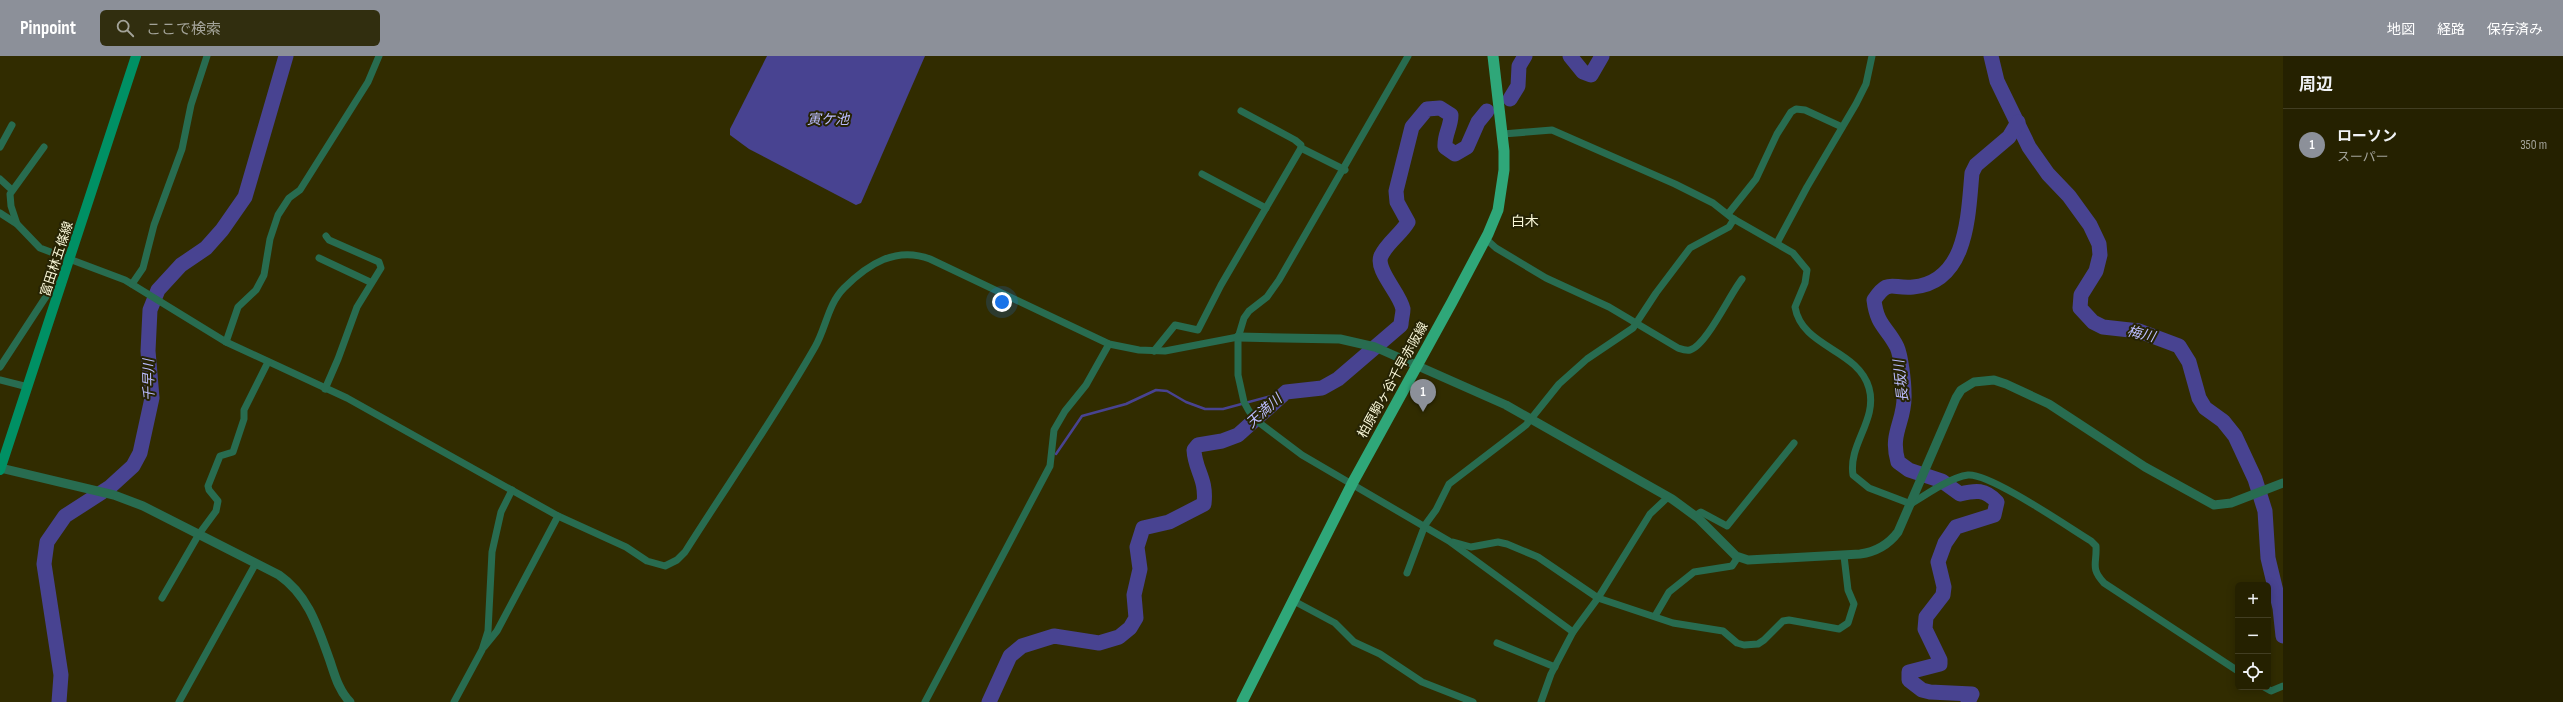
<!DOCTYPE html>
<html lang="ja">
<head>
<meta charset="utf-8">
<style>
  :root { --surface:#252100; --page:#312e0f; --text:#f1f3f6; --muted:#a3a399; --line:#423e22; --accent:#8c9099 }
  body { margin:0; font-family:"Sofia Sans Condensed","Noto Sans JP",sans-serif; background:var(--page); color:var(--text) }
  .controls { position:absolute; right:12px; bottom:12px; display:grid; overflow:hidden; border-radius:6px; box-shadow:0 2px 10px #0003 }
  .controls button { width:36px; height:36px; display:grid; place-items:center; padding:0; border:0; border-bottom:1px solid var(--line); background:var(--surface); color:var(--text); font:20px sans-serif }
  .you { position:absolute; left:1002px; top:246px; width:14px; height:14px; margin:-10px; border:3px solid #fff; border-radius:50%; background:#1a73e8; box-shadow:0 0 0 6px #1a73e833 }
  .badge { display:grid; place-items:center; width:26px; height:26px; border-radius:50%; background:var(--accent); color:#fff; font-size:13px; font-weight:700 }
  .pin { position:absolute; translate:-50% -33px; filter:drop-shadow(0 1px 2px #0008) }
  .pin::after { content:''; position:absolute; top:21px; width:14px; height:12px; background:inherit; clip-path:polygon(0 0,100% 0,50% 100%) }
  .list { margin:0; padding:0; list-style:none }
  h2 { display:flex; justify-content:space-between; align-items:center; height:52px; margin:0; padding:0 16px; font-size:17px }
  h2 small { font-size:13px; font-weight:400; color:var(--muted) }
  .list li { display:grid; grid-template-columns:26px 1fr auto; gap:12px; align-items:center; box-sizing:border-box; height:72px; padding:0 16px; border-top:1px solid var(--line) }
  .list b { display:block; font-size:15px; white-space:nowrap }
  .list p { margin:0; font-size:13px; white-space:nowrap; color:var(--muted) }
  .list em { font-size:13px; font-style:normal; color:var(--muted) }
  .icon { flex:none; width:22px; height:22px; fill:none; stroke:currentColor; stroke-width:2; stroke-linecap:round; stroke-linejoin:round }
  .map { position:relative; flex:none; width:2283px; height:646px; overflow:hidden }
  header { display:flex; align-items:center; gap:24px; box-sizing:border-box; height:56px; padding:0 20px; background:var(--accent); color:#fff }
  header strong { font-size:19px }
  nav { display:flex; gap:22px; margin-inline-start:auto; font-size:14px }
  .search { width:280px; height:36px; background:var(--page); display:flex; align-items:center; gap:10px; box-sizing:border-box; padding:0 14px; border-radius:6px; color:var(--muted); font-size:15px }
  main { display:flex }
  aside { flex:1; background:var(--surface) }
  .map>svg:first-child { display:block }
</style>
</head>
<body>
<header>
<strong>Pinpoint</strong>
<div class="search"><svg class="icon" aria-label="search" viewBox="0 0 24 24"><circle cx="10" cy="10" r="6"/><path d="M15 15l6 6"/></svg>ここで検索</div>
<nav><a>地図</a><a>経路</a><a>保存済み</a></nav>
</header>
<main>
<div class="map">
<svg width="2283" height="646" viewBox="0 0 2283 646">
  <rect width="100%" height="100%" fill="#312c00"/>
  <polygon fill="#484391" points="767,0 925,0 861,147 856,149 749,93 730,79 730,73"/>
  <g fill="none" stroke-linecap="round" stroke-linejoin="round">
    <polyline stroke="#484391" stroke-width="2.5" points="1056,398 1082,360 1126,348 1156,334 1167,335 1186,346 1205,353 1223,353 1286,336"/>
    <g stroke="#484391" stroke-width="15">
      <polyline points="1570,0 1583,16 1591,19 1602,0"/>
      <polyline points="1991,0 1997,25 2029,91 2048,118 2069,140 2090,169 2099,188 2100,199 2096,215 2081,239 2080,252 2093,266 2103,271 2139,275 2179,290 2189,306 2199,342 2205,352 2223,365 2235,380 2255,423 2265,455 2268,502 2280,552 2283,580"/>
      <polyline points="1510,43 1518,30 1519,10 1525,0"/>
      <polyline points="59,646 61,619 44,508 47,486 65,460 110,431 133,410 140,397 152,342 148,295 150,254 158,234 181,209 206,192 222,174 245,141 286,0"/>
      <path d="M 989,646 L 1010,600 L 1022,590 L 1054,580 L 1099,587 L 1119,581 L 1130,572 L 1136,562 L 1134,539 L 1140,513 L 1137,491 L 1143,472 L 1169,466 L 1204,448 C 1207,422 1195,415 1194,394 L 1198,389 L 1222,385 L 1238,379 L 1286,336 L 1322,332 L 1338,323 L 1401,269 C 1401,264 1403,258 1403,253 C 1400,237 1375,214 1381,200 C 1387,187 1401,178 1408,166 L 1397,146 L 1396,135 L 1412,71 L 1427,53 L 1440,52 L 1451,59 C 1451,71 1444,79 1445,91 L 1455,98 L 1467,91 L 1478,66 L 1487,55"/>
      <path d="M 1968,646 L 1972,638 L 1930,636 L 1922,634 L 1909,624 L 1909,616 L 1940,608 L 1940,604 L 1925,573 L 1926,561 L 1943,539 L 1944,531 L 1938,506 L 1945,487 L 1956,471 L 1994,459 L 1997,446 C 1985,433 1976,434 1960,438 L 1942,425 L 1909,414 L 1898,406 C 1889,376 1906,365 1904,337 C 1904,326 1901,300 1897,291 C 1887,271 1877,270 1874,244 C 1889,222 1891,233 1913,231 C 1968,226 1968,159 1972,117 L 1976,109 L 2009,81 L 2018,66"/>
    </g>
    <g stroke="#286c50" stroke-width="7">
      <polyline points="1408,0 1279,224 1267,241 1249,255 1244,262 1238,282 1238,319 1244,346 1249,355 1257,365 1302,399 1449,485 1573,576"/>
      <polyline points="1241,55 1295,84 1301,89 1301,92 1345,114"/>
      <path d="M 1503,78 L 1552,74 L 1675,128 L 1713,147 L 1732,162 L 1793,197 L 1807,214 L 1805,227 L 1795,251 C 1802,292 1858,293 1869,332 C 1878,364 1848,388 1853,419 L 1869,432 L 1911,448 C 1925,439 1951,421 1968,419 C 1990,417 2068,471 2091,485 L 2096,490 C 2097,508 2090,512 2104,527 L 2238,615"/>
      <polyline points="0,91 12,69"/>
      <polyline points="1202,118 1266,152"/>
      <polyline points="0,123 12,134"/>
      <path d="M 0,157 L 17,168 L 40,192 L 125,224 L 226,286 L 347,342 L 558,460 L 626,491 L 647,505 L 665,510 L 677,504 L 685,496 C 728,428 775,361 815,291 C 826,272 828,248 844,232 C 868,208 896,190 930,203 L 1109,288 L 1139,294 L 1165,295 L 1238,281"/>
      <polyline points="1728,158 1756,123 1777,78 1791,56 1796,53 1805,54 1842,71"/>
      <polyline points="17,168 11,150 10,138 44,91"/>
      <path d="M 1486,183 L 1496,192 L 1546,222 L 1609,251 L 1678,292 C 1681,293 1686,295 1690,294 C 1706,290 1730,238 1742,223"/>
      <polyline points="1777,187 1807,131 1856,48 1866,28 1872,0"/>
      <polyline points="319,202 370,226"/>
      <polyline points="132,228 143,212 154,169 182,93 191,49 207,0"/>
      <polyline points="226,286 238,251 256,234 264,219 270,183 278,159 289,142 300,134 368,26 379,0"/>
      <polyline points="1154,295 1175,269 1198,274 1221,229 1301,92"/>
      <polyline points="0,311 49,236 56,228 62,228"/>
      <polyline points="0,324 28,331"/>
      <polyline points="325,333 338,303 357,251 381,212 379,206 329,184 326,180"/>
      <polyline points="1695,460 1701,456 1727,470 1794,387"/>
      <polyline points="1453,486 1471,491 1498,486 1507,488 1538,501 1598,542 1673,567 1723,575 1737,587 1744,589 1758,588 1764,584 1783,565 1789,564 1839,573 1848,567 1854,548 1848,534 1844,500"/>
      <polyline points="1407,517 1425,469 1436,454 1449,428 1526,369 1559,328 1587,303 1633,272 1656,237 1690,192 1729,171 1734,163"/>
      <polyline points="162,542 199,478 216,455 218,445 209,434 208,430 220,400 233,396 244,363 244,354 268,306"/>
      <polyline points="1292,544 1335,567 1354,586 1380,598 1422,626 1473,646"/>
      <polyline points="1655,560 1669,536 1694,516 1732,510 1738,501"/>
      <polyline points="1497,587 1555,611"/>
      <polyline points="484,591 497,575 558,460"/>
      <polyline points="2264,631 2271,635 2283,630"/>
      <polyline points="179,646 256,507"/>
      <polyline points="454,646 482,594 488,575 492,496 501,456 512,434"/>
      <polyline points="925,646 1050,410 1054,374 1065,355 1086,329 1109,288"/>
      <polyline points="1541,646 1551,618 1573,576 1598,542 1650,458 1668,441"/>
    </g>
    <g stroke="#286c50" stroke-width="9">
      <path d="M 1238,281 L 1340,283 L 1375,291 L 1506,349 L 1672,443 L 1698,462 L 1736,500 L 1748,504 L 1860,498 C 1875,496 1889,488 1898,476 L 1956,342 L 1961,334 L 1974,326 L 1994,324 L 2006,328 L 2049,348 L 2145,411 L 2214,449 L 2231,447 L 2283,427"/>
      <path d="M 0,412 L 114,439 L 143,450 L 279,519 C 309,540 318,572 330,605 C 335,620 339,635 350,646"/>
    </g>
    <polyline stroke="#009064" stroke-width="10" points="0,414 136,0"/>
    <polyline stroke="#2fa779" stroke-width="11" points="1242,646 1353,426 1452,246 1488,178 1498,154 1504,114 1504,95 1493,0"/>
  </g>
  <g text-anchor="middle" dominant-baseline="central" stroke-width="4" stroke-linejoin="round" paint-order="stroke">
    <g font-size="13" fill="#f9f7d8" stroke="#262304">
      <text transform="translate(57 203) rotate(-72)">富田林五條線</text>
      <text transform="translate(1393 324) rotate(-61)">柏原駒ヶ谷千早赤阪線</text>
    </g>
    <g font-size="14" font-style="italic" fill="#bbbdff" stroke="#262304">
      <text x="828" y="63">寅ケ池</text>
      <text transform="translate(2141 278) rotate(14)">梅川</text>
      <text transform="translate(149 324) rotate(-91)">千早川</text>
      <text transform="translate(1901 325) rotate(-96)">長坂川</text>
      <text transform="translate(1264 355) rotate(-42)">天満川</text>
    </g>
    <g font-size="14" fill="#f9f7d8" stroke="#262304">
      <text x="1525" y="165">白木</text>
    </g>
  </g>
</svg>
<div class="controls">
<button>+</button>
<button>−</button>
<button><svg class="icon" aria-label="locate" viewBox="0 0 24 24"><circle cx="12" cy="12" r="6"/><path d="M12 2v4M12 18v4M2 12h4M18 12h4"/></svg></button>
</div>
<div class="you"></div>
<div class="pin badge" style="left:1423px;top:356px">1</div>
</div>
<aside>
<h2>周辺<small></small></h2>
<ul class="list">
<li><span class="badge">1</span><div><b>ローソン</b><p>スーパー</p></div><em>350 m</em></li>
</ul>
</aside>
</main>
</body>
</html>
